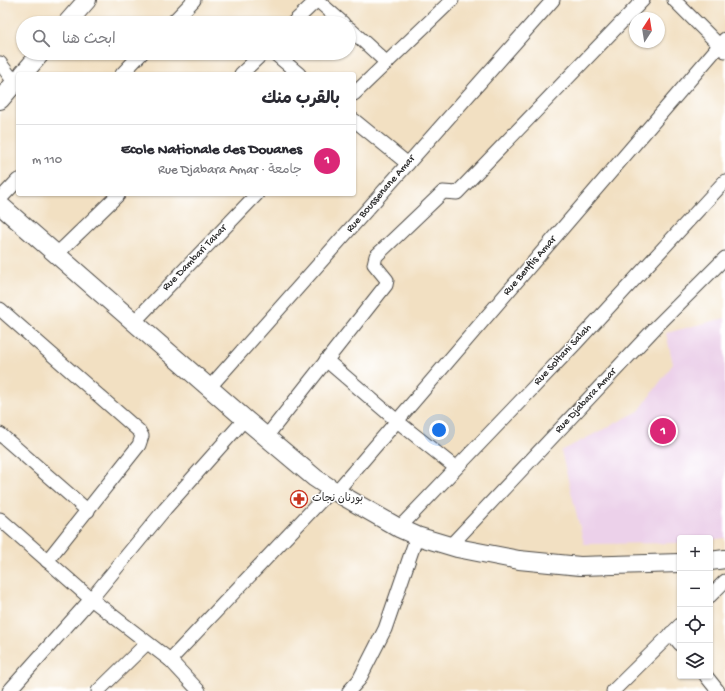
<!DOCTYPE html>
<html lang="ar">
<head>
<meta charset="utf-8">
<style>
  :root { --surface:#fff; --page:#f7f7f7; --text:#2b2b33; --muted:#7c7c81; --line:#e1e1e2; --accent:#db2777 }
  body { margin:0; font-family:"Gochi Hand","Playpen Sans Arabic",sans-serif; background:var(--page); color:var(--text); direction:rtl }
  .controls { position:absolute; right:12px; bottom:12px; display:grid; overflow:hidden; border-radius:4px; box-shadow:0 1px 3px #0004 }
  .controls button { width:36px; height:36px; display:grid; place-items:center; padding:0; border:0; border-bottom:1px solid var(--line); background:var(--surface); color:var(--text); font:20px sans-serif }
  .compass { position:absolute; left:629px; top:12px; width:36px; height:36px; border-radius:50%; background:var(--surface); box-shadow:0 1px 3px #0004; rotate:12deg }
  .you { position:absolute; left:439px; top:430px; width:14px; height:14px; margin:-10px; border:3px solid #fff; border-radius:50%; background:#1a73e8; box-shadow:0 0 0 6px #1a73e833 }
  .badge { display:grid; place-items:center; width:26px; height:26px; border-radius:50%; background:var(--accent); color:#fff; font-size:13px; font-weight:700 }
  .pin { position:absolute; translate:-50% -50%; border:2px solid #fff; box-shadow:0 1px 4px #0006 }
  .list { margin:0; padding:0; list-style:none }
  h2 { display:flex; justify-content:space-between; align-items:center; height:52px; margin:0; padding:0 16px; font-size:17px }
  h2 small { font-size:13px; font-weight:400; color:var(--muted) }
  .list li { display:grid; grid-template-columns:26px 1fr auto; gap:12px; align-items:center; box-sizing:border-box; height:72px; padding:0 16px; border-top:1px solid var(--line) }
  .list b { display:block; font-size:15px; white-space:nowrap }
  .list p { margin:0; font-size:13px; white-space:nowrap; color:var(--muted) }
  .list em { font-size:13px; font-style:normal; color:var(--muted) }
  .icon { flex:none; width:22px; height:22px; fill:none; stroke:currentColor; stroke-width:2; stroke-linecap:round; stroke-linejoin:round }
  .map { position:relative; flex:none; width:725px; height:691px; overflow:hidden; direction:ltr }
  .search { position:absolute; background:var(--surface); box-shadow:0 1px 3px #0004; left:16px; top:16px; width:340px; height:44px; display:flex; align-items:center; gap:10px; box-sizing:border-box; padding:0 14px; border-radius:22px; color:var(--muted); font-size:15px }
  .panel { position:absolute; background:var(--surface); box-shadow:0 1px 3px #0004; left:16px; top:72px; width:340px; height:124px; border-radius:4px; direction:rtl }
  .map>svg:first-child { display:block }
</style>
</head>
<body>
<div class="map">
<svg width="725" height="691" viewBox="0 0 725 691">
  <rect width="100%" height="100%" fill="#fff"/>
  <filter id="ink" filterUnits="userSpaceOnUse"><feTurbulence type="fractalNoise" baseFrequency=".025" numOctaves="2"/><feDisplacementMap in="SourceGraphic" scale="8" xChannelSelector="R" yChannelSelector="G"/><feConvolveMatrix kernelMatrix="1 2 1 2 8 2 1 2 1" color-interpolation-filters="sRGB"/></filter>
  <filter id="wash" filterUnits="userSpaceOnUse"><feTurbulence type="fractalNoise" baseFrequency=".012" numOctaves="4" result="noise"/><feDisplacementMap in="SourceGraphic" scale="16" xChannelSelector="R" yChannelSelector="G"/><feGaussianBlur stdDeviation="0.9" result="paint"/><feColorMatrix in="noise" values="0 0 0 0 0 0 0 0 0 0 0 0 0 0 0 0 0 1.4 0 .05"/><feComposite in="paint" operator="in"/></filter>
  <g filter="url(#wash)">
    <rect width="100%" height="100%" fill="#f2e0c2"/>
    <polygon fill="#ecd1ea" points="725,318 725,538 710,540 710,538 680,538 680,543 584,544 561,451 639,411 673,364 666,333"/>
  </g>
  <g filter="url(#ink)">
    <g fill="none" stroke-linecap="round" stroke-linejoin="round">
      <g stroke="#494642" stroke-width="15">
        <g id="minor">
          <polyline points="317,0 343,23"/>
          <polyline points="674,0 725,51"/>
          <polyline points="172,23 194,0"/>
          <polyline points="293,23 317,0"/>
          <polyline points="349,28 387,63"/>
          <polyline points="274,53 299,74"/>
          <polyline points="0,63 15,83"/>
          <polyline points="122,74 142,53"/>
          <polyline points="241,74 263,53"/>
          <polyline points="354,94 452,0"/>
          <polyline points="354,120 408,164"/>
          <polyline points="0,199 18,180"/>
          <polyline points="57,254 119,194"/>
          <polyline points="0,309 139,431 142,436 139,445 47,561"/>
          <polyline points="134,322 257,194"/>
          <polyline points="326,360 397,421 456,468"/>
          <polyline points="209,388 553,0"/>
          <polyline points="0,434 88,511"/>
          <polyline points="266,437 386,285 387,280 374,264 376,256 443,192 457,193 643,0"/>
          <polyline points="336,492 725,39"/>
          <polyline points="0,519 91,599 170,660 199,691"/>
          <polyline points="399,528 575,344 725,181"/>
          <polyline points="450,546 656,327 725,258"/>
          <polyline points="710,596 725,581"/>
          <polyline points="671,633 680,644"/>
          <polyline points="170,660 332,489"/>
          <polyline points="706,676 718,691"/>
          <polyline points="9,691 91,599 165,509 245,419"/>
          <polyline points="98,691 147,643"/>
          <polyline points="349,691 359,680 385,629 417,536"/>
          <polyline points="613,691 680,625"/>
        </g>
      </g>
      <g stroke="#494642" stroke-width="20">
        <g id="secondary">
          <polyline points="67,23 87,0"/>
          <polyline points="23,74 41,53"/>
          <polyline points="0,100 18,79"/>
          <polyline points="0,205 245,419 315,478 336,492 399,528 417,536 457,548 519,560 580,566 680,563"/>
          <polyline points="710,561 725,559"/>
        </g>
      </g>
      <use href="#minor" stroke="#fff" stroke-width="13"/>
      <use href="#secondary" stroke="#fff" stroke-width="18"/>
    </g>
  </g>
  <defs>
    <g id="pharmacy-ring" transform="scale(0.9)"><circle r="9.5" fill="#fff" stroke="#c8321e" stroke-width="1.5"/><path d="M-2-6h4v4h4v4h-4v4h-4v-4h-4v-4h4Z" fill="#c8321e"/></g>
  </defs>
  <g fill-rule="evenodd">
    <use href="#pharmacy-ring" x="299" y="499"/>
  </g>
  <g text-anchor="middle" dominant-baseline="central" stroke-width="3" stroke-linejoin="round" paint-order="stroke">
    <g font-size="11" fill="#2b2b2b" stroke="#fff">
      <text transform="translate(381 194) rotate(-49)">Rue Boussenane Amar</text>
      <text transform="translate(195 258) rotate(-46)">Rue Dambari Tahar</text>
      <text transform="translate(530 266) rotate(-49)">Rue Benflis Amar</text>
      <text transform="translate(563 355) rotate(-47)">Rue Soltani Salah</text>
      <text transform="translate(586 401) rotate(-47)">Rue Djabara Amar</text>
    </g>
    <g font-size="11" fill="#2b2b2b" stroke="#fff" text-anchor="start">
      <text x="312" y="499">بورنان نجات</text>
    </g>
  </g>
</svg>
<div class="controls">
<button>+</button>
<button>−</button>
<button><svg class="icon" aria-label="locate" viewBox="0 0 24 24"><circle cx="12" cy="12" r="6"/><path d="M12 2v4M12 18v4M2 12h4M18 12h4"/></svg></button>
<button><svg class="icon" aria-label="layers" viewBox="0 0 24 24"><path d="M12 4l9 5-9 5-9-5zM3 14l9 5 9-5"/></svg></button>
</div>
<svg class="compass" viewBox="-18 -18 36 36"><path d="M0-13l5 13h-10z" fill="#e53935"/><path d="M0 13l5-13h-10z" fill="#7c7c81"/></svg>
<div class="you"></div>
<div class="pin badge" style="left:663px;top:431px">1</div>
<div class="search"><svg class="icon" aria-label="search" viewBox="0 0 24 24"><circle cx="10" cy="10" r="6"/><path d="M15 15l6 6"/></svg>ابحث هنا</div>
<section class="panel">
<h2>بالقرب منك<small></small></h2>
<ul class="list">
<li><span class="badge">1</span><div><b>Ecole Nationale des Douanes</b><p>جامعة · Rue Djabara Amar</p></div><em>110 m</em></li>
</ul>
</section>
</div>
</body>
</html>
